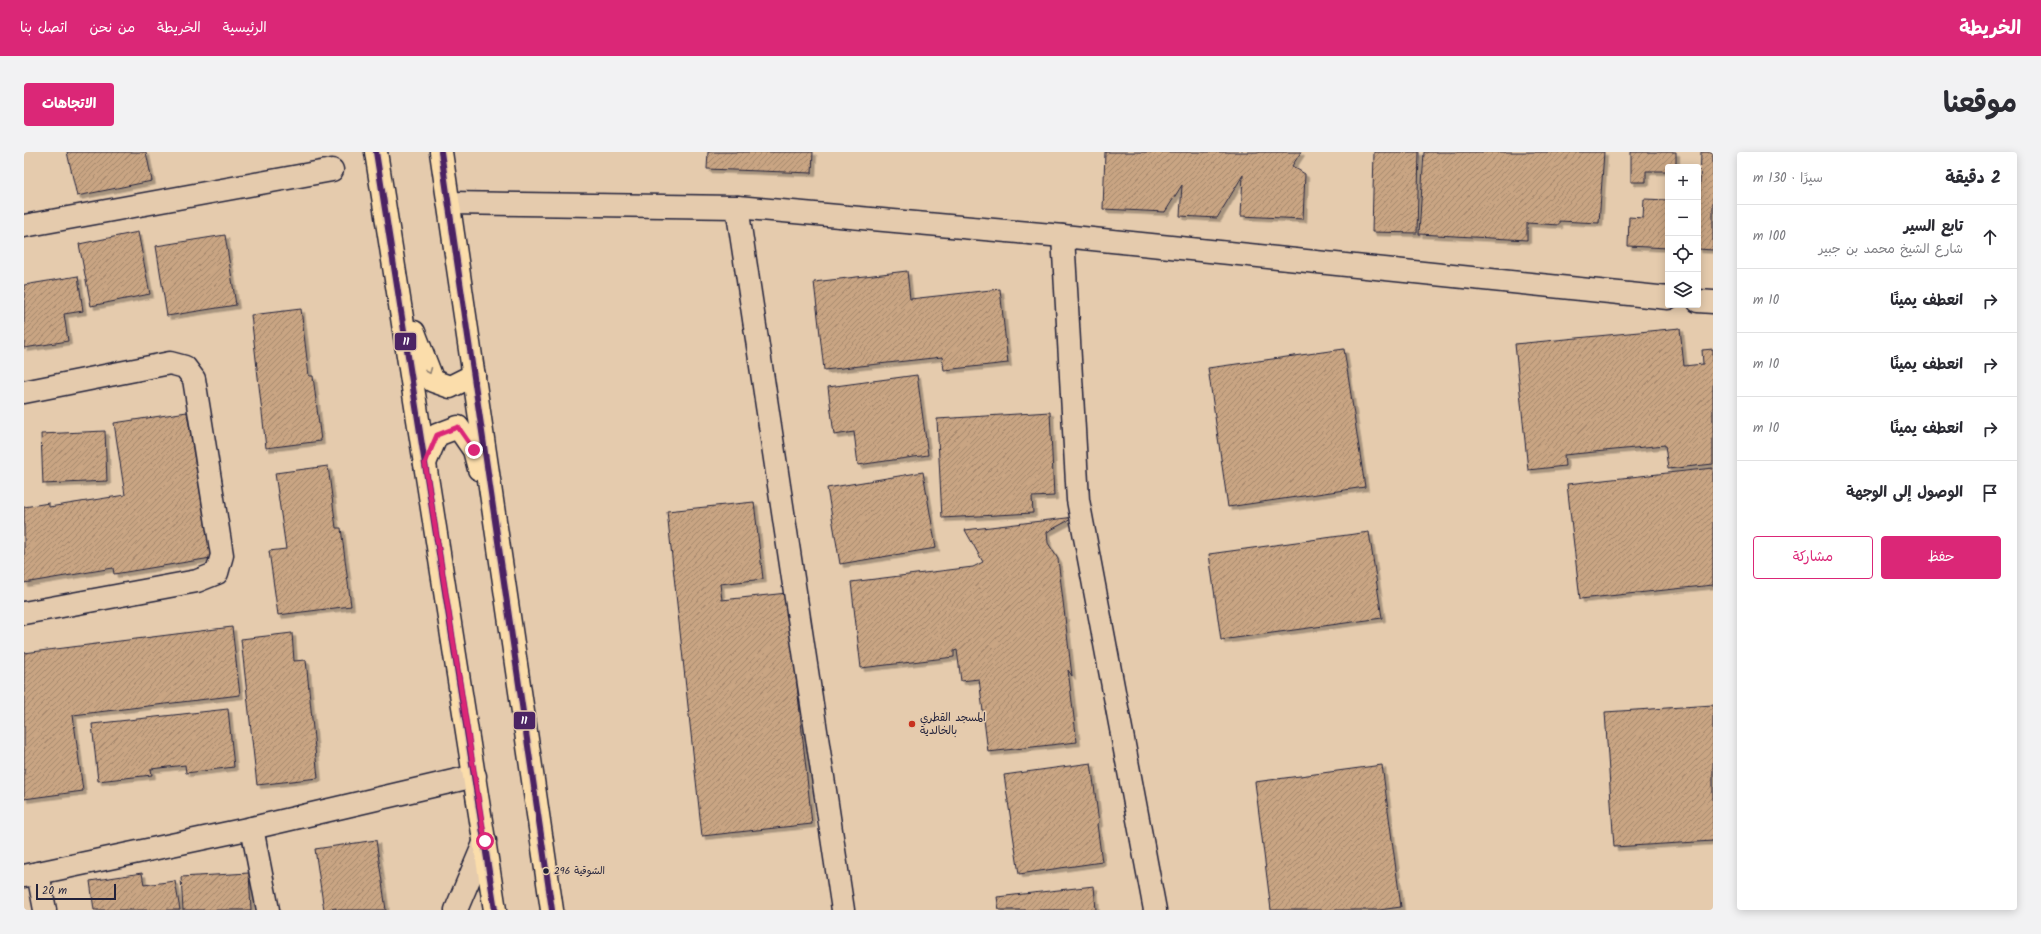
<!DOCTYPE html>
<html lang="ar">
<head>
<meta charset="utf-8">
<style>
  :root { --surface:#fff; --page:#f2f2f3; --text:#2b2b33; --muted:#7c7c81; --line:#e1e1e2; --accent:#db2777 }
  body { margin:0; font-family:Kalam,"Playpen Sans Arabic",sans-serif; background:var(--page); color:var(--text); direction:rtl }
  .controls { position:absolute; right:12px; top:12px; display:grid; overflow:hidden; border-radius:4px; box-shadow:0 2px 10px #0003 }
  .controls button { width:36px; height:36px; display:grid; place-items:center; padding:0; border:0; border-bottom:1px solid var(--line); background:var(--surface); color:var(--text); font:20px sans-serif }
  .scale { position:absolute; left:12px; bottom:10px; width:80px; box-sizing:border-box; padding-left:4px; border:2px solid #22223b; border-top:0; font-size:11px; line-height:14px; white-space:nowrap; color:#22223b; -webkit-text-stroke:3px #e5cbad; paint-order:stroke }
  .stop { position:absolute; width:12px; height:12px; margin:-9px; border:3px solid #db2777; border-radius:50%; background:#fff }
  .stop.end { background:#db2777; border-color:#fff; box-shadow:0 1px 4px #0008 }
  .list { margin:0; padding:0; list-style:none }
  h2 { display:flex; justify-content:space-between; align-items:center; height:52px; margin:0; padding:0 16px; font-size:17px }
  h2 small { font-size:13px; font-weight:400; color:var(--muted) }
  .list li { display:grid; grid-template-columns:26px 1fr auto; gap:12px; align-items:center; box-sizing:border-box; height:64px; padding:0 16px; border-top:1px solid var(--line) }
  .list b { display:block; font-size:15px; white-space:nowrap }
  .list p { margin:0; font-size:13px; white-space:nowrap; color:var(--muted) }
  .list em { font-size:13px; font-style:normal; color:var(--muted) }
  .actions { display:flex; gap:8px; padding:12px 16px }
  .actions a { flex:1; padding:9px 0; border:1px solid var(--accent); border-radius:4px; text-align:center; font-size:14px; color:var(--accent) }
  .actions .main { background:var(--accent); color:#fff }
  .icon { flex:none; width:22px; height:22px; fill:none; stroke:currentColor; stroke-width:2; stroke-linecap:round; stroke-linejoin:round }
  .map { position:relative; flex:none; width:1689px; height:758px; overflow:hidden; direction:ltr; border-radius:4px }
  header { display:flex; align-items:center; gap:24px; box-sizing:border-box; height:56px; padding:0 20px; background:var(--accent); color:#fff }
  header strong { font-size:19px }
  nav { display:flex; gap:22px; margin-inline-start:auto; font-size:14px }
  .intro { display:flex; align-items:center; justify-content:space-between; box-sizing:border-box; height:96px; padding:0 24px }
  h1 { margin:0; font-size:28px }
  .button { padding:10px 18px; border-radius:4px; background:var(--accent); color:#fff; font-size:14px; font-weight:700 }
  main { display:flex; gap:24px; padding:0 24px }
  aside { flex:1; background:var(--surface); border-radius:4px; box-shadow:0 2px 10px #0003 }
  .map>svg:first-child { display:block }
</style>
</head>
<body>
<header>
<strong>الخريطة</strong>
<nav><a>الرئيسية</a><a>الخريطة</a><a>من نحن</a><a>اتصل بنا</a></nav>
</header>
<div class="intro"><h1>موقعنا</h1><a class="button">الاتجاهات</a></div>
<main>
<aside>
<h2>2 دقيقة<small>سيرًا · 130 m</small></h2>
<ul class="list">
<li><svg class="icon" aria-label="ahead" viewBox="0 0 24 24"><path d="M12 20V5M6 11l6-6 6 6"/></svg><div><b>تابع السير</b><p>شارع الشيخ محمد بن جبير</p></div><em>100 m</em></li>
<li><svg class="icon" aria-label="right" viewBox="0 0 24 24"><path d="M7 20v-9h11M14 6l5 5-5 5"/></svg><div><b>انعطف يمينًا</b></div><em>10 m</em></li>
<li><svg class="icon" aria-label="right" viewBox="0 0 24 24"><path d="M7 20v-9h11M14 6l5 5-5 5"/></svg><div><b>انعطف يمينًا</b></div><em>10 m</em></li>
<li><svg class="icon" aria-label="right" viewBox="0 0 24 24"><path d="M7 20v-9h11M14 6l5 5-5 5"/></svg><div><b>انعطف يمينًا</b></div><em>10 m</em></li>
<li><svg class="icon" aria-label="arrive" viewBox="0 0 24 24"><path d="M6 21V4h12l-3 4 3 4H6"/></svg><div><b>الوصول إلى الوجهة</b></div></li>
</ul>
<div class="actions"><a class="main">حفظ</a><a>مشاركة</a></div>
</aside>
<div class="map">
<svg width="1689" height="758" viewBox="0 0 1689 758">
  <defs>
    <pattern id="building-hatch" width="6" height="6" patternUnits="userSpaceOnUse"><rect width="6" height="6" fill="#c9a583"/><path d="M-1 1l2-2M0 6l6-6M5 7l2-2" fill="none" stroke="#a3866c"/></pattern>
    <filter id="shadow"><feDropShadow dx="3.5" dy="3.5" stdDeviation="0" flood-color="#0004"/></filter>
  </defs>
  <rect width="100%" height="100%" fill="#e5cbad"/>
  <filter id="ink" filterUnits="userSpaceOnUse"><feTurbulence type="fractalNoise" baseFrequency=".025" numOctaves="2"/><feDisplacementMap in="SourceGraphic" scale="8" xChannelSelector="R" yChannelSelector="G"/><feConvolveMatrix kernelMatrix="1 2 1 2 8 2 1 2 1" color-interpolation-filters="sRGB"/></filter>
  <g filter="url(#ink)">
    <g fill="url(#building-hatch)" stroke="#22223b" filter="url(#shadow)">
      <polygon points="43,0 122,0 128,29 53,44"/>
      <polygon points="684,0 789,0 788,21 683,17"/>
      <polygon points="1081,0 1277,0 1268,14 1281,22 1279,67 1217,64 1219,23 1193,66 1156,64 1158,33 1141,60 1079,57"/>
      <polygon points="1350,0 1395,0 1393,81 1348,80"/>
      <polygon points="1400,0 1580,0 1575,71 1535,69 1535,73 1503,71 1503,88 1395,82"/>
      <polygon points="1607,0 1652,0 1652,15 1644,15 1644,19 1622,19 1622,30 1607,30"/>
      <polygon points="1677,0 1689,0 1689,98 1674,97"/>
      <polygon points="1620,47 1644,48 1644,96 1604,94 1605,65 1619,66"/>
      <polygon points="114,80 126,142 67,154 55,92"/>
      <polygon points="201,83 212,153 143,164 132,94"/>
      <polygon points="883,119 886,147 976,137 984,211 920,218 918,205 800,218 790,130"/>
      <polygon points="54,124 59,159 40,162 44,189 0,196 0,133"/>
      <polygon points="277,157 285,224 289,224 297,289 242,296 227,163"/>
      <polygon points="1656,176 1660,214 1679,212 1678,198 1689,197 1689,312 1644,317 1641,293 1540,303 1541,314 1504,318 1491,192"/>
      <polygon points="1320,197 1341,335 1204,355 1184,216"/>
      <polygon points="893,223 904,303 834,313 830,280 810,283 804,235"/>
      <polygon points="163,260 187,406 90,422 89,416 0,431 0,355 25,351 25,355 101,343 90,271"/>
      <polygon points="1026,260 1030,344 1008,345 1009,361 918,366 913,267"/>
      <polygon points="81,279 83,329 19,332 17,282"/>
      <polygon points="304,314 312,376 317,376 327,454 254,463 245,399 262,397 251,321"/>
      <polygon points="1689,316 1689,433 1556,447 1543,332"/>
      <polygon points="899,320 912,396 816,412 803,336"/>
      <polygon points="730,350 739,427 696,432 698,448 763,441 788,672 678,684 643,359"/>
      <polygon points="1051,365 1023,380 1024,391 1034,407 1048,524 1044,518 1053,590 964,600 955,527 937,529 933,498 930,499 930,505 837,516 827,430 949,415 959,410 941,378"/>
      <polygon points="1345,380 1358,466 1197,488 1185,402"/>
      <polygon points="208,475 216,543 49,563 59,639 0,647 0,501"/>
      <polygon points="268,481 270,509 282,508 294,626 233,633 217,487"/>
      <polygon points="1689,553 1689,689 1590,695 1581,560"/>
      <polygon points="204,557 210,615 162,621 161,613 127,617 128,623 74,629 68,572"/>
      <polygon points="1067,611 1075,671 1073,672 1078,710 995,722 980,623"/>
      <polygon points="1358,613 1377,755 1355,758 1247,758 1231,630"/>
      <polygon points="352,688 362,758 312,758 312,756 300,758 291,697"/>
      <polygon points="118,721 120,733 151,729 156,758 70,758 66,729"/>
      <polygon points="225,721 227,758 159,758 157,725"/>
      <polygon points="1070,734 1072,758 975,758 973,745"/>
    </g>
    <g fill="none" stroke-linecap="round" stroke-linejoin="round">
      <g stroke="#22223b" stroke-width="25">
        <g id="minor">
          <polyline points="425,51 713,55 1039,84 1644,146"/>
          <polyline points="713,55 819,758"/>
          <polyline points="0,74 308,18"/>
          <polyline points="1039,84 1054,348 1131,758"/>
          <polyline points="1674,149 1689,150"/>
          <polyline points="0,240 146,211 161,215 170,227 198,403 193,421 173,429 0,461"/>
          <polyline points="228,676 244,758"/>
          <polyline points="14,721 21,758"/>
          <polyline points="0,724 228,676 451,624"/>
          <polyline points="432,758 461,689"/>
        </g>
      </g>
      <g stroke="#22223b" stroke-width="25">
        <g id="major">
          <polyline points="352,0 471,758"/>
          <polyline points="417,0 528,758"/>
          <polyline points="390,180 409,229 426,235 450,223"/>
          <polyline points="401,311 413,283 434,275 450,298 455,317"/>
        </g>
      </g>
      <use href="#minor" stroke="#e5cbad" stroke-width="22"/>
      <use href="#major" stroke="#fbddab" stroke-width="22"/>
      <g stroke="#e5cbad" stroke-width="9">
        <g id="bus-1">
          <polyline points="352,0 471,758"/>
          <polyline points="417,0 528,758"/>
        </g>
      </g>
      <use href="#bus-1" stroke="#4c2464" stroke-width="6"/>
    </g>
    <defs><path id="oneway-chevron" d="M-2-3.5L2.5 0L-2 3.5" fill="none" stroke-width="1.6" stroke-linecap="round" stroke-linejoin="round"/></defs>
    <use stroke="#8e8073" href="#oneway-chevron" transform="translate(405 219) rotate(68)"/>
  </g>
  <g fill="none" stroke-linecap="round" stroke-linejoin="round" filter="url(#ink)">
    <polyline stroke="#db2777" stroke-width="5" points="450,298 434,275 413,283 401,311 461,689"/>
  </g>
  <circle fill="#c8321e" stroke="#e5cbad" stroke-width="1.5" cx="888" cy="572" r="4"/>
  <circle fill="#22223b" stroke="#e5cbad" stroke-width="1.5" cx="522" cy="719" r="3.5"/>
  <g text-anchor="middle" dominant-baseline="central" stroke-width="3.5" stroke-linejoin="round" paint-order="stroke">
    <g font-size="10" fill="#22223b" stroke="#e5cbad" text-anchor="start">
      <text x="530" y="719">الشوقية 296</text>
    </g>
    <g font-size="11" fill="#22223b" stroke="#e5cbad" text-anchor="start">
      <text x="896" y="566">المسجد القطري<tspan x="896" dy="13">بالخالدية</tspan></text>
    </g>
  </g>
  <g stroke="#e5cbad" stroke-width="1.5">
    <rect x="370" y="180" width="23" height="19" rx="4" fill="#4c2464"/>
    <rect x="489" y="559" width="23" height="19" rx="4" fill="#4c2464"/>
  </g>
  <g font-size="11" text-anchor="middle" font-weight="bold" fill="#fff">
    <text x="382" y="193">11</text>
    <text x="500" y="572">11</text>
  </g>
</svg>
<div class="controls">
<button>+</button>
<button>−</button>
<button><svg class="icon" aria-label="locate" viewBox="0 0 24 24"><circle cx="12" cy="12" r="6"/><path d="M12 2v4M12 18v4M2 12h4M18 12h4"/></svg></button>
<button><svg class="icon" aria-label="layers" viewBox="0 0 24 24"><path d="M12 4l9 5-9 5-9-5zM3 14l9 5 9-5"/></svg></button>
</div>
<div class="scale">20 m</div>
<div class="stop" style="left:461px;top:689px"></div>
<div class="stop end" style="left:450px;top:298px"></div>
</div>
</main>
</body>
</html>
